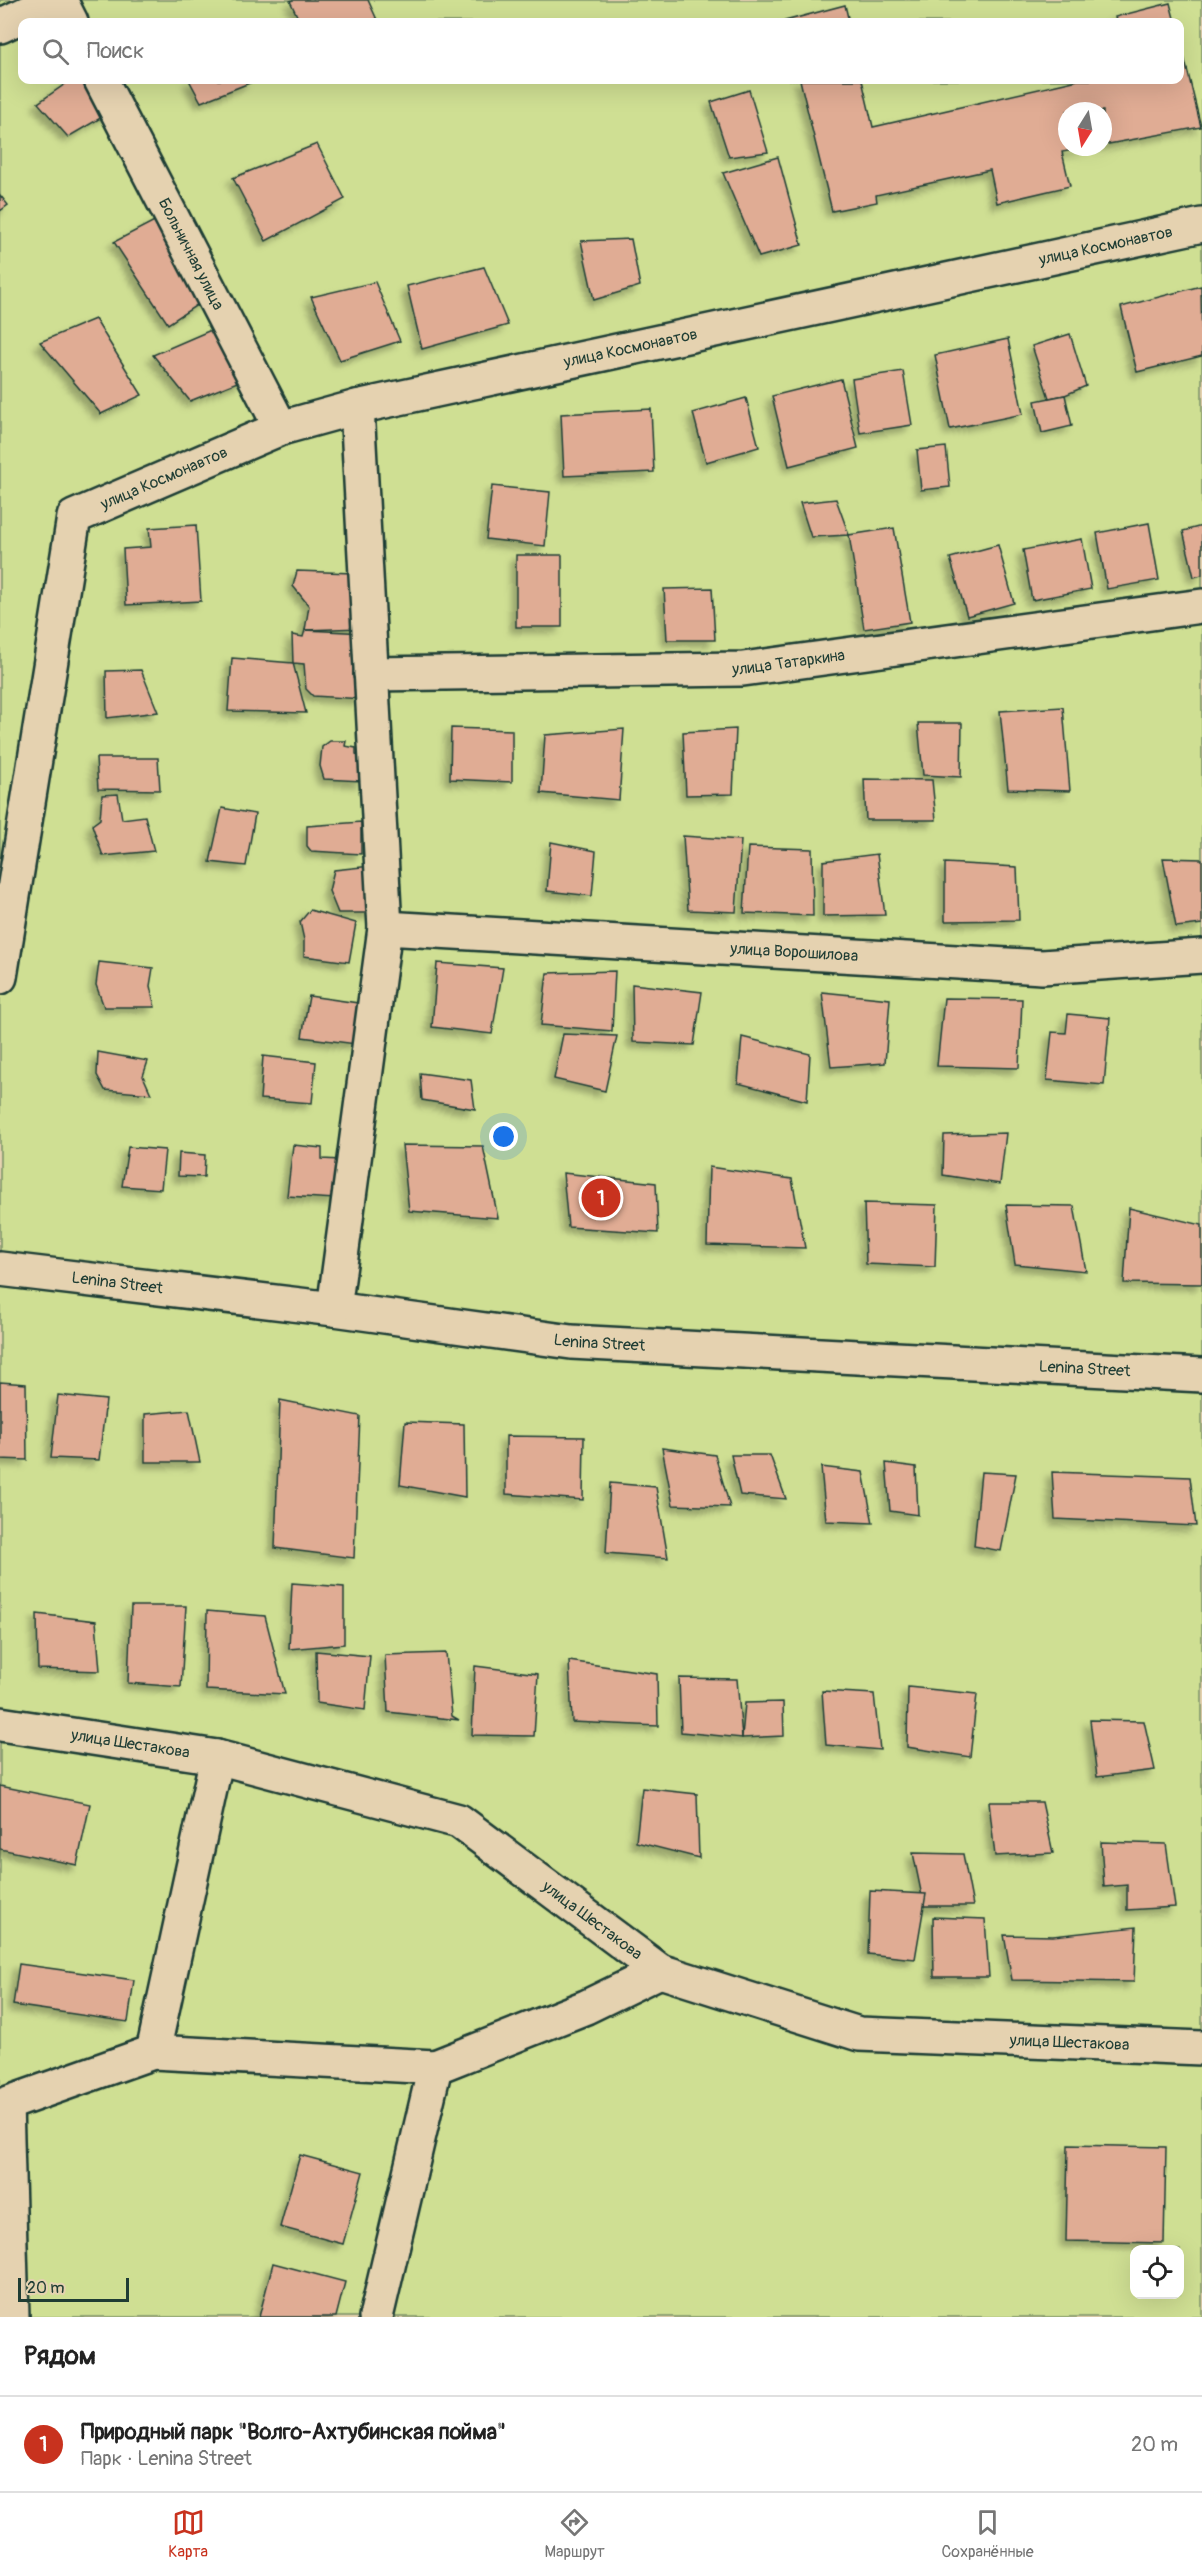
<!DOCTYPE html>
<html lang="ru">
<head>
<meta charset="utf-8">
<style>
  :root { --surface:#fff; --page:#f6f6f6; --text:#222; --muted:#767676; --line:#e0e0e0; --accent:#c8321e }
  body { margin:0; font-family:Pangolin,sans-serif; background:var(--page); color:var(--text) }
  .controls { position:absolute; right:18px; bottom:18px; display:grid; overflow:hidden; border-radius:12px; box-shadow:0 6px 24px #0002 }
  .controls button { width:54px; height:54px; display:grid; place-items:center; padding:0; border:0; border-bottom:2px solid var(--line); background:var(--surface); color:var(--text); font:30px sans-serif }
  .compass { position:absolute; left:1058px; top:102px; width:54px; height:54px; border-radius:50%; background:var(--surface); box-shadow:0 6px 24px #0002; rotate:191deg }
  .scale { position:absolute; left:18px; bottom:15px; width:111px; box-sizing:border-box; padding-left:6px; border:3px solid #1f3d34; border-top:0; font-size:16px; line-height:21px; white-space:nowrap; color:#1f3d34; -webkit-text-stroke:4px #e5d2b0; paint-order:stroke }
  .you { position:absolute; left:504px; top:1137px; width:21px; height:21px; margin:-15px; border:4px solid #fff; border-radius:50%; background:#1a73e8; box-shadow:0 0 0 9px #1a73e833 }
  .badge { display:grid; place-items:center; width:39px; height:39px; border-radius:50%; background:var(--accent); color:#fff; font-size:20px; font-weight:700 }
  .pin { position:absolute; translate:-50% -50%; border:3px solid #fff; box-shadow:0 2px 6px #0006 }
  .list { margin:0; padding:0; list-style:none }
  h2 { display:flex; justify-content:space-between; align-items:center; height:78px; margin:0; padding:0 24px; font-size:26px }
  h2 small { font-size:20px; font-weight:400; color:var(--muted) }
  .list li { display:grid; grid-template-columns:39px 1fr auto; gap:18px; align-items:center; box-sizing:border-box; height:96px; padding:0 24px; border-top:2px solid var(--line) }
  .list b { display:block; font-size:22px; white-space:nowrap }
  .list p { margin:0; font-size:20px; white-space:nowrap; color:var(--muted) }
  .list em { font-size:20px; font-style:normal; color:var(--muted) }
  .icon { flex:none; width:33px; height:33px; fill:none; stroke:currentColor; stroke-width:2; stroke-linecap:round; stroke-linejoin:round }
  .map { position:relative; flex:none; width:1202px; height:2317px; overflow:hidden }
  .search { position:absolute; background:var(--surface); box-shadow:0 6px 24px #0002; left:18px; right:18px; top:18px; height:66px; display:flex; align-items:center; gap:15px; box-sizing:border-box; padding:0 21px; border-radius:12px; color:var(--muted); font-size:22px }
  .sheet { height:174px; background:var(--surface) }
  nav { display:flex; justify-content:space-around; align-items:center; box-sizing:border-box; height:84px; border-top:2px solid var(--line); background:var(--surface); font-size:16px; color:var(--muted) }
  nav a { display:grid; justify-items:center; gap:3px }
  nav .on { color:var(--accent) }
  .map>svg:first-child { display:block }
</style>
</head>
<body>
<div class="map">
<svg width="1202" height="2317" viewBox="0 0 1202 2317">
  <defs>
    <filter id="shadow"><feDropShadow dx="-5.5" dy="5.5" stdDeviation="3" flood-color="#0004"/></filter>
  </defs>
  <rect width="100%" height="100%" fill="#e5d2b0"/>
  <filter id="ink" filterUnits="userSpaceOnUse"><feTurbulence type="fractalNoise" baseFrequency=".0167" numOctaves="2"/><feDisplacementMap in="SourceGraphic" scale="12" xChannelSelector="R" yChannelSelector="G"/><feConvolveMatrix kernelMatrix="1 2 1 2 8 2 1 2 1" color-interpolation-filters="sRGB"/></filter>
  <g filter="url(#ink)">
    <path fill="#cfdf93" stroke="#778e64" stroke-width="1.5" fill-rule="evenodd" d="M 0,0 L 1202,0 L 1202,2317 L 0,2317 ZM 22,22 L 1180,22 L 1180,80 L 22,80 ZM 1067,111 L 1103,111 L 1103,147 L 1067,147 ZM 1134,2250 L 1180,2250 L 1180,2294 L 1134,2294 Z"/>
    <g fill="#e0ac94" stroke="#1f3d34" stroke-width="1.5" filter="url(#shadow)">
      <polygon points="293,0 368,0 378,22 300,22 290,1"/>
      <polygon points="1170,3 1175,22 1116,22 1115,17"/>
      <polygon points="845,5 849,22 786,22 785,21"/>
      <polygon points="1180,40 1201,127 1103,145 1103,111 1067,111 1067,147 1091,147 1062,152 1070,186 997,203 990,170 876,195 877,202 832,211 800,80 862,80 873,127 1078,80 1180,80"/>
      <polygon points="71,80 101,80 116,109 68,137 38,103"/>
      <polygon points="189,80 251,80 252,82 201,102"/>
      <polygon points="749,90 768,152 729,157 711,102"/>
      <polygon points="317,144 345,199 266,241 233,178"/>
      <polygon points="778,157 802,245 759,257 723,173"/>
      <polygon points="0,195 8,205 0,211"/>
      <polygon points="162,217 206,299 168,324 114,242"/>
      <polygon points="631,239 640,286 594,300 581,241"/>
      <polygon points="484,267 508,325 422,349 407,286"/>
      <polygon points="375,282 400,341 340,360 311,297"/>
      <polygon points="1201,286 1202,356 1137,372 1121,307"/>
      <polygon points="95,319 142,395 101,414 40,342"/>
      <polygon points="211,330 245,379 190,401 153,355"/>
      <polygon points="1070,334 1086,386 1065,395 1049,398 1032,346"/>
      <polygon points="1008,339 1023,414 950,429 935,355"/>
      <polygon points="903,371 912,425 860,433 852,379"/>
      <polygon points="841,379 858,448 789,466 772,396"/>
      <polygon points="1065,395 1072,426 1042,433 1035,401"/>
      <polygon points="746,398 759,447 706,462 693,413"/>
      <polygon points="651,409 654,472 564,476 561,414"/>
      <polygon points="946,447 950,487 921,490 917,450"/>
      <polygon points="492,486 550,492 545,546 486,539"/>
      <polygon points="836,499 849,535 811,537 800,503"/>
      <polygon points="1149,523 1159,580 1107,589 1097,533"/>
      <polygon points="196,525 201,601 126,605 123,549 151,547 149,528"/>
      <polygon points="1202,526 1202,575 1194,577 1183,531"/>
      <polygon points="894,528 910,622 864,629 849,535"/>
      <polygon points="1082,539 1091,589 1032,600 1023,550"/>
      <polygon points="998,545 1014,603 967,616 950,558"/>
      <rect x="516" y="555" width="46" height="72"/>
      <polygon points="297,571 353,573 361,628 305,630 309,606 293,586"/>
      <polygon points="712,588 715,640 667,640 664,589"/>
      <polygon points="305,630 366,633 364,699 313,696 306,689 304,664 293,663 292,635 303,637"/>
      <polygon points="232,658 293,663 306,713 228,711"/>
      <polygon points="141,670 158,712 107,718 106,671"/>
      <polygon points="1063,707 1070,791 1008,789 1000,711"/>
      <polygon points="918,723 962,723 961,777 923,775"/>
      <polygon points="451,728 512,730 512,782 450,779"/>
      <polygon points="624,729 619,800 541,793 545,735"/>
      <polygon points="736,729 733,794 686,795 683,732"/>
      <polygon points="330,741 346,741 345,746 356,748 356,754 362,757 362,781 324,779 320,766 322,747"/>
      <polygon points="96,758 158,758 160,790 98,789"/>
      <polygon points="864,779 932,780 936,820 866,820"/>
      <polygon points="118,794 122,819 145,816 154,851 103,856 92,825 100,819 102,795"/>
      <polygon points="222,808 255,814 246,866 210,862"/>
      <polygon points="361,822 361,854 311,851 307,846 307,826"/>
      <polygon points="683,836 741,840 736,912 688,910"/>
      <polygon points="551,842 596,851 592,896 547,891"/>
      <polygon points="748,847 812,849 813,916 744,913"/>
      <polygon points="877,854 885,915 823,916 823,861"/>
      <polygon points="1163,858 1202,859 1202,924 1176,927"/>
      <polygon points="945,863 1017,867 1019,920 945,921"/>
      <polygon points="371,866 373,913 338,913 329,891 334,870"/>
      <polygon points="310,910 356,923 349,962 304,956 304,940 300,922"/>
      <polygon points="99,962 153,968 150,986 155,1007 104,1007 96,985"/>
      <polygon points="437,963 503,968 492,1034 432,1027"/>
      <polygon points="615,971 612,1031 541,1025 547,973"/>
      <polygon points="632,984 702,992 694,1045 633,1042"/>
      <polygon points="822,992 890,999 885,1063 831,1067"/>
      <polygon points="309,996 365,1004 356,1044 302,1037"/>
      <polygon points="944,998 1022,999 1019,1068 937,1066"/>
      <polygon points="1068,1014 1110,1018 1104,1085 1047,1080 1052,1032 1066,1033"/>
      <polygon points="563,1034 617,1036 605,1091 554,1079"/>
      <polygon points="742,1037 810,1054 807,1101 738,1083"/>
      <polygon points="98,1052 148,1061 143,1076 151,1094 105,1090 97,1075"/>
      <polygon points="263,1056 316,1062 312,1103 260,1099"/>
      <polygon points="420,1073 471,1080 475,1109 422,1100"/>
      <polygon points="1006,1133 1000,1184 943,1175 944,1135"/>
      <polygon points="293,1145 322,1148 322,1159 341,1160 335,1199 287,1196"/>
      <polygon points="402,1145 483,1146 498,1218 409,1211"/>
      <polygon points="128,1147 165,1150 161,1189 122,1186"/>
      <polygon points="179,1153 205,1155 204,1177 178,1176"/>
      <polygon points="709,1167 792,1179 805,1248 707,1245"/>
      <polygon points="563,1173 656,1183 658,1233 568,1227"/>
      <polygon points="864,1203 937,1205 935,1267 866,1264"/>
      <polygon points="1006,1205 1074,1206 1086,1271 1015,1264"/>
      <polygon points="1129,1208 1202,1225 1202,1284 1124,1283"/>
      <polygon points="0,1382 26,1384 27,1460 0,1459"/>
      <polygon points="58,1395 106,1400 99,1460 51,1458"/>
      <polygon points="280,1400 360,1416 354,1558 275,1548"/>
      <polygon points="189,1410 200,1462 145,1462 145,1414"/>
      <polygon points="405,1422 464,1424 465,1497 400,1485"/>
      <polygon points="506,1436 584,1437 583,1500 506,1494"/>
      <polygon points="662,1448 715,1455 730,1507 673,1505"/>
      <polygon points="731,1455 770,1455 786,1499 740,1495"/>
      <polygon points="886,1463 916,1467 918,1515 890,1511"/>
      <polygon points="821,1467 863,1472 873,1523 826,1521"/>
      <polygon points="981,1472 1016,1474 1001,1551 974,1546"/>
      <polygon points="1052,1472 1190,1477 1196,1526 1055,1519"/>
      <polygon points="610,1483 656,1487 668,1558 606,1553"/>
      <polygon points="292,1583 344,1587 344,1644 289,1649"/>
      <polygon points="131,1606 186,1606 181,1687 128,1683"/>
      <polygon points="207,1611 265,1616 285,1694 206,1690"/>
      <polygon points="37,1614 96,1621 100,1671 38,1669"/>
      <polygon points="316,1651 370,1656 365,1710 317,1703"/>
      <polygon points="446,1653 452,1716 459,1720 388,1712 385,1655"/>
      <polygon points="569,1661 657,1674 658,1726 572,1722"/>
      <polygon points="475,1666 538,1674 534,1736 472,1735"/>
      <polygon points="679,1678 737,1679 742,1738 681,1732"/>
      <polygon points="908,1687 977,1694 970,1757 907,1747"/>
      <polygon points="822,1691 874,1694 880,1750 826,1745"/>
      <polygon points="783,1702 784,1736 742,1738 745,1703"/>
      <polygon points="1090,1720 1144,1721 1155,1770 1097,1777"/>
      <polygon points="0,1786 90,1804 77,1865 0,1849"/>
      <polygon points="642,1788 697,1794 699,1858 636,1842"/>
      <polygon points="989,1802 1042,1802 1053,1853 995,1856"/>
      <polygon points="1101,1842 1166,1844 1175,1907 1127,1910 1127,1885 1104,1887"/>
      <polygon points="913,1853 963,1854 973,1906 924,1906"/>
      <polygon points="870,1891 926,1894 915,1959 868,1954"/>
      <polygon points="933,1917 985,1919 989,1977 934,1977"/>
      <polygon points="1136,1927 1134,1982 1012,1980 1004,1935 1053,1936"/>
      <polygon points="19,1964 134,1980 128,2022 13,2005"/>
      <polygon points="1068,2145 1166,2147 1164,2243 1066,2241"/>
      <polygon points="300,2155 363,2172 343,2244 280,2227"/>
      <polygon points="273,2263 345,2282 336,2317 259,2317"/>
    </g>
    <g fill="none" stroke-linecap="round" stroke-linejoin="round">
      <g stroke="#1f3d34" stroke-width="38">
        <g id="minor">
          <polyline points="60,0 71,22"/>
          <polyline points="0,26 55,0"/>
          <path id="s1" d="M 101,80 L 281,428"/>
          <path id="s2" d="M 371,674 L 743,669 L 1202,606"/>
          <path id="s3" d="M 385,928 L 1042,967 L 1202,956"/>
          <path id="s4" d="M 0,977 L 74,517 L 281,428 L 357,407 L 1202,225"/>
          <path id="s5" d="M 0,1269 L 334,1309 L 571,1342 L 1202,1375"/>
          <polyline points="334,1309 385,928 357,407"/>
          <path id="s6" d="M 0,1724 L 217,1757 L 459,1821 L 660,1971 L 859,2034 L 1202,2048"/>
          <polyline points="217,1757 153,2052 435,2067"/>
          <polyline points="12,2317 6,2104 153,2052"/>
          <polyline points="376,2317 435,2067 586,2007 660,1971"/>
        </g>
      </g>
      <use href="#minor" stroke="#e5d2b0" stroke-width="33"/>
    </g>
  </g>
  <g text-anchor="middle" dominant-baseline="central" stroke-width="5" stroke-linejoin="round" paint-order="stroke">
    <g font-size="16" fill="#1f3d34" stroke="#e5d2b0">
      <text stroke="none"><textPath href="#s4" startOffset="1536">улица Космонавтов</textPath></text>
      <text stroke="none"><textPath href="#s1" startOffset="196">Больничная улица</textPath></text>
      <text stroke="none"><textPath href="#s4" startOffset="1050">улица Космонавтов</textPath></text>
      <text stroke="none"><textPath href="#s4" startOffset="564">улица Космонавтов</textPath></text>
      <text stroke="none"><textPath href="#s2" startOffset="418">улица Татаркина</textPath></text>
      <text stroke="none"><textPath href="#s3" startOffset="410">улица Ворошилова</textPath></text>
      <text stroke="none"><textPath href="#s5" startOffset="118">Lenina Street</textPath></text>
      <text stroke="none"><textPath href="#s5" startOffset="604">Lenina Street</textPath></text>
      <text stroke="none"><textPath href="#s5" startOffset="1090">Lenina Street</textPath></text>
      <text stroke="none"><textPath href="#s6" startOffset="132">улица Шестакова</textPath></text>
      <text stroke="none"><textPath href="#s6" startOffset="636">улица Шестакова</textPath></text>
      <text stroke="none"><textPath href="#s6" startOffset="1140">улица Шестакова</textPath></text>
    </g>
  </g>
</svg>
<div class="controls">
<button><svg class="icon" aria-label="locate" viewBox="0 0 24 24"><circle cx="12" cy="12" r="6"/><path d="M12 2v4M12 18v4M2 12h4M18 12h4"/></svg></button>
</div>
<svg class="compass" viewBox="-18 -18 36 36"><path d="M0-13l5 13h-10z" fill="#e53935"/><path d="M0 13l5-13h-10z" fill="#767676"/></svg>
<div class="scale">20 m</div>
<div class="you"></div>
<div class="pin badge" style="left:601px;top:1198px">1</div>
<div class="search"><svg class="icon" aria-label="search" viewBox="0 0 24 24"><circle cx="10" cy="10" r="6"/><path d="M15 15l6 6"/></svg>Поиск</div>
</div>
<section class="sheet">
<h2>Рядом<small></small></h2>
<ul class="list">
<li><span class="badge">1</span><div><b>Природный парк &quot;Волго-Ахтубинская пойма&quot;</b><p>Парк · Lenina Street</p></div><em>20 m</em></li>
</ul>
</section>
<nav>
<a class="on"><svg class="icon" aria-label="map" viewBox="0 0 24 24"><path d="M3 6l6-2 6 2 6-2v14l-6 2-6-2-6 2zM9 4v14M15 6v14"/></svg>Карта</a>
<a><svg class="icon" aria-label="directions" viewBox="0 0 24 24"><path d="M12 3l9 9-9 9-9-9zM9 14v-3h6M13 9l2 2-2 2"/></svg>Маршрут</a>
<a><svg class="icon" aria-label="saved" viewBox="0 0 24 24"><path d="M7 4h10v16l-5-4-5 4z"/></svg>Сохранённые</a>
</nav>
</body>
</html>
